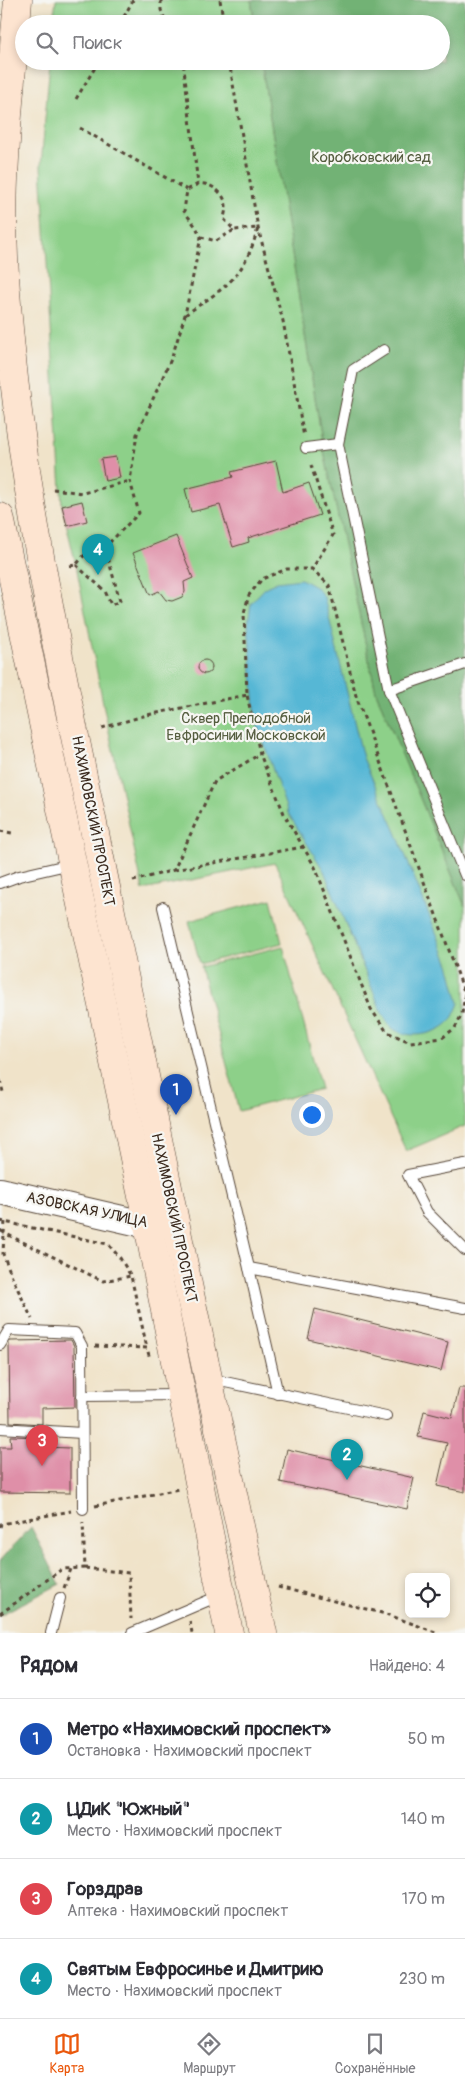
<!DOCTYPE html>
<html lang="ru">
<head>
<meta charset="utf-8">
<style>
  :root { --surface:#fff; --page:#f2f2f3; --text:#2b2b33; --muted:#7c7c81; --line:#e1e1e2; --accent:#ea580c }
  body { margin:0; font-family:Pangolin,sans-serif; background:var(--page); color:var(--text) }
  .controls { position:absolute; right:15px; bottom:15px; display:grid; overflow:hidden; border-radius:8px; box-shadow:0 2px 8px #0003 }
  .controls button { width:45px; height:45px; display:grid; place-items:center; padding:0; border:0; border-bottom:1px solid var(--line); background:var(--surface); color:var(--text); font:25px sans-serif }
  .you { position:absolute; left:311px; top:1114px; width:18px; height:18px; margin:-12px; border:4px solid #fff; border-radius:50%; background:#1a73e8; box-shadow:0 0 0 8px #1a73e833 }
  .badge { display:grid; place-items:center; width:32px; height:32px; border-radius:50%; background:var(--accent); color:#fff; font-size:16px; font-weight:700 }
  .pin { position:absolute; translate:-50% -41px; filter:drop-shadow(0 1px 2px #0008) }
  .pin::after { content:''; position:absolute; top:26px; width:18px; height:15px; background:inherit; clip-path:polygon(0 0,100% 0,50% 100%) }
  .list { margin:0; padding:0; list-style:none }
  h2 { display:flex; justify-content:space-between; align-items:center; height:65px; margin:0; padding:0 20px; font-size:21px }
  h2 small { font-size:16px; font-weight:400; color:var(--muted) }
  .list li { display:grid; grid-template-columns:32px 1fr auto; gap:15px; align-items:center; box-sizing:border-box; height:80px; padding:0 20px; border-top:1px solid var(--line) }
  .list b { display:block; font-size:19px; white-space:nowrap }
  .list p { margin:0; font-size:16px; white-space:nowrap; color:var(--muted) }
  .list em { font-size:16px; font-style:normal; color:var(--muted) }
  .icon { flex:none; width:28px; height:28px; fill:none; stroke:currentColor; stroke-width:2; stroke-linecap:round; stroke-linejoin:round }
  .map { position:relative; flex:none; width:465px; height:1633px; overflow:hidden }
  .search { position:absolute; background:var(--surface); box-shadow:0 2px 8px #0003; left:15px; right:15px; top:15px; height:55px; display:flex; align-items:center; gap:12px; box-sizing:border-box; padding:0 18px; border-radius:28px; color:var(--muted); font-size:19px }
  .sheet { height:385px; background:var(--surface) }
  nav { display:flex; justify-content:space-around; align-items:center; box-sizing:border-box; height:70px; border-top:1px solid var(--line); background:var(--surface); font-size:14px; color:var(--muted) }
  nav a { display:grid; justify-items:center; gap:2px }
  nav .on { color:var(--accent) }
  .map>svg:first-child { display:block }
</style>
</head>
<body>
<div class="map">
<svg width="465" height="1633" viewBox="0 0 465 1633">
  <rect width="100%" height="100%" fill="#f6f6f2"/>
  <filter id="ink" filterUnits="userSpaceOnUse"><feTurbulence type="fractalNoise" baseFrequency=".02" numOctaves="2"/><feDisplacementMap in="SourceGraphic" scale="10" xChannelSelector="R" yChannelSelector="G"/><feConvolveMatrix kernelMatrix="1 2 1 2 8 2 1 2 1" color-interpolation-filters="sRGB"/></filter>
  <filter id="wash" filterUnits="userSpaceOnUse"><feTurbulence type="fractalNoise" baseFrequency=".0096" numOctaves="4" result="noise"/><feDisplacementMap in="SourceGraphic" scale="20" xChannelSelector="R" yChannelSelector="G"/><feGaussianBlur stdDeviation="1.12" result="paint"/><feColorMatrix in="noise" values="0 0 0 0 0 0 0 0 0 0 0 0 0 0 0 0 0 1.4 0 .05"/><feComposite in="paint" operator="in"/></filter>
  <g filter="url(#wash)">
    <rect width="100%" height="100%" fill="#f0e3c9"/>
    <g fill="#8dd089" stroke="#647d54">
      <polygon points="56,0 251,0 255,24 53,24"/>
      <polygon points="50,61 261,61 323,447 376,692 465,906 465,1126 406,1151 275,863 143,890 105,713 76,565 62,506 41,166"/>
      <polygon points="271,899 282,943 200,964 189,921"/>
      <polygon points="283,946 321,1089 239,1111 201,967"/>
    </g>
    <g fill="#72b275" stroke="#566e4a">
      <polygon points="251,0 465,0 465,906 376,692 323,447 261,61 441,61 441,24 255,24"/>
      <polygon points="31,1527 60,1584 0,1615 0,1561"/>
    </g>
    <path fill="#56b7d5" stroke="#48707a" d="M 301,579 L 317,588 L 324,597 L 363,758 L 396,832 L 450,967 L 459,1003 C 457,1008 454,1016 450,1021 C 438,1035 406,1041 391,1027 C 388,1023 385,1018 382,1013 L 324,871 L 288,813 L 256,721 L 248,624 L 251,603 L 266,587 L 277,582 Z"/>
    <g id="blocks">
      <g fill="#df8fa8">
        <polygon points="116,457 120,478 105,481 101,459"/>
        <polygon points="276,461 283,492 309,483 320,515 248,538 249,542 233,547 220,505 191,512 185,489 233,477 231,472"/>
        <polygon points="82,501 87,521 67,526 62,506"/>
        <polygon points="176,536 193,578 184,582 185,592 182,597 172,601 166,600 159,591 150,595 133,553"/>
        <circle cx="205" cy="667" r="7"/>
        <polygon points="315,1309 448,1342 441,1371 308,1339"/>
        <polygon points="71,1340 74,1346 75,1407 42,1408 42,1424 10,1422 9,1344 10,1341"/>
        <polygon points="459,1388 465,1388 465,1492 437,1486 447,1443 418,1437 424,1411 452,1418"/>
        <polygon points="10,1436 43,1437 43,1447 70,1448 70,1493 0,1492 0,1447 11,1447"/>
        <polygon points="287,1449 414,1478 407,1509 280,1482"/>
      </g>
    </g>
  </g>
  <g filter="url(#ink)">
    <use href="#blocks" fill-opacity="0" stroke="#564638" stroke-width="1"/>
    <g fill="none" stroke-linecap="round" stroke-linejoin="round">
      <g stroke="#564638" stroke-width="12">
        <g id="service">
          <polyline points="384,350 353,370 338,444 389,690 465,664"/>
          <polyline points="306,448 338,444"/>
          <polyline points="389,690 465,875"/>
          <polyline points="0,883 19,876 71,864"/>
          <polyline points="163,907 249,1268"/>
          <polyline points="465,1164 408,1175 427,1212 465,1250"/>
          <polyline points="0,1345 9,1330 75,1333 82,1346 83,1509"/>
          <polyline points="211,1379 386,1416"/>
          <polyline points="278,1394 249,1268 465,1308"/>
          <polyline points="82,1396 181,1395"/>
          <polyline points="0,1428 82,1433"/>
          <polyline points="51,1633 60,1598"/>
          <polyline points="132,1633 221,1595"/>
        </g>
      </g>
      <g stroke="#564638" stroke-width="28">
        <polyline id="tertiary" points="0,1191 148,1225 169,1224"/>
      </g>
      <g stroke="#564638" stroke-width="29">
        <g id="secondary">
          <path d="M 18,0 C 11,85 0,172 4,258 C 15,477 67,693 110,907 C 159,1150 210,1391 263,1633"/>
          <polyline points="0,517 148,1225 229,1633"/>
        </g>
      </g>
      <g stroke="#564638" stroke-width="3" stroke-dasharray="4 4" stroke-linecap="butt">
        <polyline points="161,0 161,10 167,24"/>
        <polyline points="220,0 224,24"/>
        <polyline points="120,24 133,0"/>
        <polyline points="229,61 258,228 283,321 304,437"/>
        <polyline points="76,99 99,61"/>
        <polyline points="80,128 187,190"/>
        <polyline points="201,237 216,241 234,230"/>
        <path d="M 185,315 C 225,287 244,279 258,228 L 234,230 L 224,219 C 224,216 226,211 226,207 C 226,194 211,182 198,184"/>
        <polyline points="311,465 333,535 312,569 329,585 356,696 465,994 462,1014 455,1028 442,1038 410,1042 387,1032 371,1009 315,867 285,816 260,754 247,695 244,613 249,595 262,579 287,569 312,569"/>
        <polyline points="53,489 83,493 130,481"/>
        <polyline points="76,565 105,591 111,605 120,601 105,547"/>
        <polyline points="70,566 76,565 87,552 105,547 139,513 130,481 137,434 172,357 185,315 201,237 196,227 184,211 187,190 198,184 183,61"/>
        <polyline points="102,728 147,715 247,695"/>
        <polyline points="0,831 12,833"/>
        <polyline points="174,870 303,847"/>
        <polyline points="133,881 174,870 215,781 260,754"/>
        <polyline points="0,1080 3,1092"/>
        <polyline points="0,1221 108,1244 120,1258 131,1276 147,1348"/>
        <polyline points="5,1222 4,1233 103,1281 131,1276"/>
        <polyline points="0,1230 4,1233 3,1254 13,1279 32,1319"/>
        <polyline points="95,1346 147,1348 150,1359"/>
        <polyline points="95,1506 179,1489"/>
        <polyline points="0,1527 1,1524 71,1511"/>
        <polyline points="85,1568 129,1573 131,1619"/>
        <polyline points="278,1587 386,1614 438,1633"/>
        <polyline points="64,1588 71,1569"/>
        <polyline points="0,1614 62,1569 85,1568 83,1522"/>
        <polyline points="190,1621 192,1633"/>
      </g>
      <use href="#service" stroke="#fff" stroke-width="10"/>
      <use href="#tertiary" stroke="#fff" stroke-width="26"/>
      <use href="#secondary" stroke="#fde4d0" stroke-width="28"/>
    </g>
  </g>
  <g text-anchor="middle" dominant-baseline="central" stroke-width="4.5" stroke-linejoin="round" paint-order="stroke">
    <g font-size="15" fill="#545c3e" stroke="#f6f6f2">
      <text x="371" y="157">Коробковский сад</text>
      <text x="246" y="718">Сквер Преподобной<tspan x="246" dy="17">Евфросинии Московской</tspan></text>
    </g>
    <g font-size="15" fill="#3b2a1e" stroke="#f6f6f2">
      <text transform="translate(93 821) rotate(79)">НАХИМОВСКИЙ ПРОСПЕКТ</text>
      <text transform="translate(87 1210) rotate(12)">АЗОВСКАЯ УЛИЦА</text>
      <text transform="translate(174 1218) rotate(78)">НАХИМОВСКИЙ ПРОСПЕКТ</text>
    </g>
  </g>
</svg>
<div class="controls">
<button><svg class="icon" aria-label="locate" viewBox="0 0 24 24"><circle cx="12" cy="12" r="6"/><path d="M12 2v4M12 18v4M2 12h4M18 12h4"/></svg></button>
</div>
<div class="you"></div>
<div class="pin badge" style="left:176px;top:1115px;background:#1a4fb4">1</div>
<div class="pin badge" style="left:347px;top:1480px;background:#0f9aa8">2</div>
<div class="pin badge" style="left:42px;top:1466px;background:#e0444e">3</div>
<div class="pin badge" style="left:98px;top:575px;background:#0f9aa8">4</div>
<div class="search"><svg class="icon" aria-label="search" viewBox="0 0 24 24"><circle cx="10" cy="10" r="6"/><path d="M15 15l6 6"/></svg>Поиск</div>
</div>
<section class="sheet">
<h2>Рядом<small>Найдено: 4</small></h2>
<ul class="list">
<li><span class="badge" style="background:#1a4fb4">1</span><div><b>Метро «Нахимовский проспект»</b><p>Остановка · Нахимовский проспект</p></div><em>50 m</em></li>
<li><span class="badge" style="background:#0f9aa8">2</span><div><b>ЦДиК &quot;Южный&quot;</b><p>Место · Нахимовский проспект</p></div><em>140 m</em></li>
<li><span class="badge" style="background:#e0444e">3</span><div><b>Горздрав</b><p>Аптека · Нахимовский проспект</p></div><em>170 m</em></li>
<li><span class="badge" style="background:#0f9aa8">4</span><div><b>Святым Евфросинье и Дмитрию</b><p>Место · Нахимовский проспект</p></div><em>230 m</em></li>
</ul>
</section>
<nav>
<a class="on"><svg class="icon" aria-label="map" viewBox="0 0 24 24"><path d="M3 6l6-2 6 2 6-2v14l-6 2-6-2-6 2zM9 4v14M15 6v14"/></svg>Карта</a>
<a><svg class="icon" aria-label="directions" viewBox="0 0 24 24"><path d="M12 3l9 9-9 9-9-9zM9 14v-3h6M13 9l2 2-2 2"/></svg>Маршрут</a>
<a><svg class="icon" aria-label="saved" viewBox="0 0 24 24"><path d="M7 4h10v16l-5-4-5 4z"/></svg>Сохранённые</a>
</nav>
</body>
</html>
